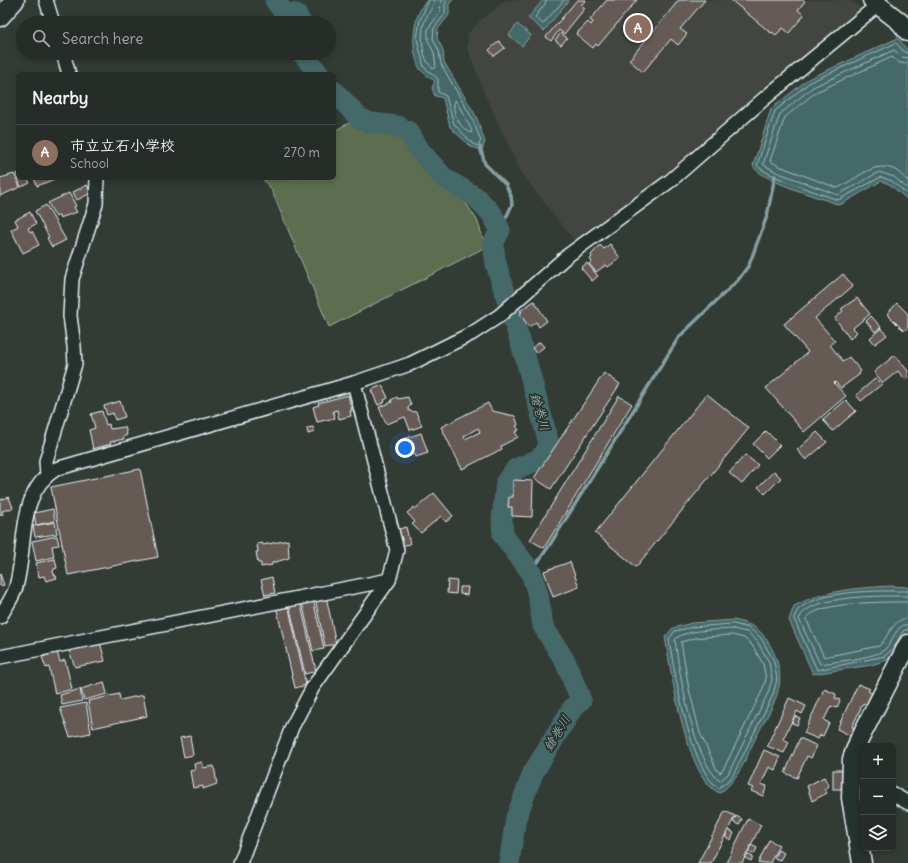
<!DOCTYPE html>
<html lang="en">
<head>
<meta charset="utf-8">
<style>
  :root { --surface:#262c28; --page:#323834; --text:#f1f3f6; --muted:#a4a7a8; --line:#424845; --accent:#ff9aa2 }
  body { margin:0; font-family:Delius,"Klee One",sans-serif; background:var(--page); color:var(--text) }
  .controls { position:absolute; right:12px; bottom:12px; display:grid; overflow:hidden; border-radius:6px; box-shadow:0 2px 6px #0003 }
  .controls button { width:36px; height:36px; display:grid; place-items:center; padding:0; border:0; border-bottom:1px solid var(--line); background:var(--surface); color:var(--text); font:20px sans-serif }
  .you { position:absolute; left:405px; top:448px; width:14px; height:14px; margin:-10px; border:3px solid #fff; border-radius:50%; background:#1a73e8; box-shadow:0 0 0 6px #1a73e833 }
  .badge { display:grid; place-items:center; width:26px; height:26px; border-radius:50%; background:var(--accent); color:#fff; font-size:13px; font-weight:700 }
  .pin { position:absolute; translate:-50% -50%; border:2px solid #fff; box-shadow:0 1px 4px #0006 }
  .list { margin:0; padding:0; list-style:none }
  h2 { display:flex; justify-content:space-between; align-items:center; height:52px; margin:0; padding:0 16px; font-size:17px }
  h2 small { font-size:13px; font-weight:400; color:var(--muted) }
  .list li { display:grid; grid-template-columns:26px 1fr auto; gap:12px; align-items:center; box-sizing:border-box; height:56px; padding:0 16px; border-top:1px solid var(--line) }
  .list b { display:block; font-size:15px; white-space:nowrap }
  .list p { margin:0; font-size:13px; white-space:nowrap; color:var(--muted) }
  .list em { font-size:13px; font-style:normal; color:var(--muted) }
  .icon { flex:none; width:22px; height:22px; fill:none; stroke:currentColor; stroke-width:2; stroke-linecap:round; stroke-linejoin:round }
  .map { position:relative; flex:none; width:908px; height:863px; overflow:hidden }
  .search { position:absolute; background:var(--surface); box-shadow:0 2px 6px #0003; left:16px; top:16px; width:320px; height:44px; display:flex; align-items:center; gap:10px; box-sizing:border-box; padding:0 14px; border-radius:22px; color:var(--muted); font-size:15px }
  .panel { position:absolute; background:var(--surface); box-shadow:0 2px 6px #0003; left:16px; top:72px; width:320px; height:108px; border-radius:6px }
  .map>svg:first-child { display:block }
</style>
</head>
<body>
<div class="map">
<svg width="908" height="863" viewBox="0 0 908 863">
  <rect width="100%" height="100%" fill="#333b35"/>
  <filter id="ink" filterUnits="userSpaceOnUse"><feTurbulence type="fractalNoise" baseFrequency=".025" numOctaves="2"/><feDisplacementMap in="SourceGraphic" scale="8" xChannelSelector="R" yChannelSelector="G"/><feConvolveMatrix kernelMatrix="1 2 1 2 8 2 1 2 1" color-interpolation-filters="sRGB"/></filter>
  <g filter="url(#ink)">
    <polygon fill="#42443f" points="506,0 850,0 861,8 855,17 653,189 575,242 521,173 485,95 467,47 468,33 481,20"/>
    <polygon fill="#5d6d50" stroke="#a2afa4" points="353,121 370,127 395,132 408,140 424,165 463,199 477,220 486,247 329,327 271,189 262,178 334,178 334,131"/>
    <g fill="#446969" stroke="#869fa2">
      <path d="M 427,0 L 453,0 L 449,4 L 449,15 L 438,29 L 437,38 L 443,50 L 444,62 L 476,116 L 485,142 L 482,150 L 471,147 L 450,127 L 443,98 L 435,96 L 432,88 L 435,81 C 430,78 423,73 420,69 C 410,51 412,15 427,0 Z"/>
      <polygon points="543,0 569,0 544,31 528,18"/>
      <polygon points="517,24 531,35 522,46 509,35"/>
      <path d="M 898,38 L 908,51 L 908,200 L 889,184 L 881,181 L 840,205 C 821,198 761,181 753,166 L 771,109 L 808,79 Z"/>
      <path d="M 891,586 L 908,587 L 908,630 L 898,650 L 887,660 L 871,665 L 813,674 L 789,620 L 794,606 C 825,590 857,588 891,586 Z"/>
      <path d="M 734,620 C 754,625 761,629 771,647 C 791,684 773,704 756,737 C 746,758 739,779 720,793 C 686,781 671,670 665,637 L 673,628 L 692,623 Z"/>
    </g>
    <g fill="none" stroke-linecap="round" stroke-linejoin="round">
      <g stroke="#a6bbbf" stroke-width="1">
        <polyline points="429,0 420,20 417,39 424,67 438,79 438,92 446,96 454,124 473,144 478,146 481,141 472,118 441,64 439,51 433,39 434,28 445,14 445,4 447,0"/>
        <path d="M 434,0 C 434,7 428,13 425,20 C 420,33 421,61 434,69 L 436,67 L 434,53 L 428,40 L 428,29 L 440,12 L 441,0"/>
        <polyline points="546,0 545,4 535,17 543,24 564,0"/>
        <path d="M 908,53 L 904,52 L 896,43 L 810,82 L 775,111 L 757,165 C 762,175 825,195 838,200 L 881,177 L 892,181 L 908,195"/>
        <polyline points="908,58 902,57 894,50 813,87 780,114 763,164 776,172 838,195 879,172 894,177 908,189"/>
        <path d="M 908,64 L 900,63 L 892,57 L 816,92 L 785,117 L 770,161 L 779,166 L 837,188 C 857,180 874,158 897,171 C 901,174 904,178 908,181"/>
        <path d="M 455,101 L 457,102 L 472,131 L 471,133 C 461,130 450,111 455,101 Z"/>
        <path d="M 908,591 C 877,591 824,589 799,609 C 796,611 795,616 794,619 L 817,670 L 885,656 L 894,647 L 903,631 L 908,629"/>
        <path d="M 908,596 C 885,596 808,594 799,619 L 820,664 C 834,662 874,658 884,650 C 893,643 895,625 908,624"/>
        <path d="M 908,602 C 888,602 817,601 806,619 L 824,657 L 879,646 C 889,637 892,619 908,618"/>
        <path d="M 734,624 L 749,628 L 761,638 L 774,661 L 777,679 L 773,695 L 732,777 L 719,788 C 691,772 674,671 669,639 L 675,631 L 693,627 Z"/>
        <path d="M 733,629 L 747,632 L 757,641 L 769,662 L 772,679 L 768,693 L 728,774 L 720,781 C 694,762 679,672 675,640 C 682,629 720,630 733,629 Z"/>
        <polygon points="732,635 744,638 752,645 763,664 766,679 762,691 723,770 720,773 717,770 700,733 689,689 681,642 695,638"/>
      </g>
      <g stroke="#869fa2" stroke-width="3.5">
        <polyline points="480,147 485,164 506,185 511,196 512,205 500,230"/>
        <polyline points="531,572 549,546 679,337 738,280 749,265 767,216 775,176"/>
      </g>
      <g stroke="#446969" stroke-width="21">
        <polyline points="275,0 284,13 296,14 301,23"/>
        <polyline points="302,53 319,74"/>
        <polyline points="334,91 359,118 371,123 397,126 409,132 420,151 444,178 477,198 492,214 500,230 493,244 496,264 526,360 548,440 547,452 537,460 516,469 506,482 502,519 503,535 531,572 538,595 543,626 565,661 581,700 572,709 533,773 516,818 509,863"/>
      </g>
    </g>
    <g fill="#665a55" stroke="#e8f1f8" fill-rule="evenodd">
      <polygon points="577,0 586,0 581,5 585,8 564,34 559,30 551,41 546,37"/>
      <polygon points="607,0 637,0 598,46 596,44 593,48 576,34 588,22 591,25 593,22 590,20"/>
      <polygon points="679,0 705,0 680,29 687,34 678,45 671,39 643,72 629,60"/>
      <polygon points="731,0 803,0 805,1 798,10 804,15 789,33 783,28 776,35 772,32 771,33"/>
      <polygon points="561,33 567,38 561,45 555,40"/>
      <polygon points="499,41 505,48 494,56 489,50"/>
      <polygon points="18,173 18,178 27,178 30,183 21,187 16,174"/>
      <polygon points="14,174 20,187 0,196 0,178"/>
      <polygon points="34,178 57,178 37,186"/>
      <polygon points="87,185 91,193 77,200 73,192"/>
      <polygon points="69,193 76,206 74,207 77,212 60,218 59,215 56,217 48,203"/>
      <polygon points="46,205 66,240 52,247 47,238 49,237 35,211"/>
      <polygon points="30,212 36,224 28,228 30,232 32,231 39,245 23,253 11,230 18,226 15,220"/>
      <polygon points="610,244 620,258 608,267 606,265 596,272 589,264 592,262 590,259 592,257 591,255 600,245 604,249"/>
      <polygon points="587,263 598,276 592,281 581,268"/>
      <polygon points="843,274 853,286 815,318 835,341 830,345 843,361 849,357 861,371 859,373 860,374 841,388 835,382 834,383 846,396 804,432 766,388 808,352 784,324"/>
      <polygon points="857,298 870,314 853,328 857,332 850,339 835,318 843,311 841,309"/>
      <polygon points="534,301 547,321 539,327 536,322 529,327 520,314 522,312 520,311"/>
      <polygon points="897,303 908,314 908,327 904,331 887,314"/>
      <polygon points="871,316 881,327 875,332 866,321"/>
      <polygon points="881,328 887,335 875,344 870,338"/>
      <polygon points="540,342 544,347 536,353 532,348"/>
      <polygon points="895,355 908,371 908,378 906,380 898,371 883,383 874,372"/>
      <polygon points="604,373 620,384 551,489 534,478"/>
      <polygon points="876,378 882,384 861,401 856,395"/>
      <polygon points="382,385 388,398 384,400 385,402 378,405 371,390"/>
      <polygon points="707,394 749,428 636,567 595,533"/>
      <polygon points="348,395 352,411 350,411 351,416 339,419 337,410 333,411 335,418 317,422 313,407 319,405 318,403"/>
      <polygon points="619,396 632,404 544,548 530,540"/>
      <polygon points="397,397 398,399 408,397 411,405 408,408 409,411 416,412 422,426 410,430 405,417 386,424 379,407 392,402 391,400"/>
      <polygon points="846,400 856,411 833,431 823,420"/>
      <polygon points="120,401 125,417 115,420 113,413 107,415 104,406"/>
      <path d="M 488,403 L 492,411 L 515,416 L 518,425 L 516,426 L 519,430 L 515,432 L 518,437 L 501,446 L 502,449 L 462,469 L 441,427 ZM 478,428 L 480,432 L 465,439 L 464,436 Z"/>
      <polygon points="102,411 106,425 109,424 110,429 125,427 127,435 123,437 124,439 110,442 111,444 93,449 89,430 95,428 91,414"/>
      <polygon points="313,427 314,432 308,434 307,428"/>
      <polygon points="766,431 780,445 767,458 753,444"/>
      <polygon points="817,432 827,442 806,460 797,450"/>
      <polygon points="421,433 428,453 416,457 415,454 411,455 404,439"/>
      <polygon points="745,455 758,465 742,484 729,473"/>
      <polygon points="140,469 158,557 68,575 51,487"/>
      <polygon points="774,471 781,478 765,494 758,487"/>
      <polygon points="513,480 533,481 532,517 512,516 512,507 508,507 509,497 513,497"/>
      <polygon points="434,493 453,516 446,522 441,516 421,533 412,524 415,522 407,513 414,507 415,509"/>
      <polygon points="9,497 13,508 2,511 3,514 0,515 0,500"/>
      <polygon points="53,509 55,521 36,525 34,513"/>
      <polygon points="55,522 57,534 35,537 33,526"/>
      <polygon points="406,527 410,544 400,546 396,530"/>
      <polygon points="57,536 59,545 52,546 54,557 36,561 32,541"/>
      <polygon points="288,540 289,558 272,563 272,565 261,567 261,563 258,563 256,552 258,552 257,544 262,543 263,545"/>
      <polygon points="55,559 57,568 54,569 53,572 57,578 46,581 44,576 39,577 36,563"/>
      <polygon points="570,562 579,587 553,597 544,571"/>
      <polygon points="0,574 4,585 0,586"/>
      <polygon points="272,577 275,593 265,595 261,580"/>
      <polygon points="448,580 457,581 456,594 447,593"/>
      <polygon points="460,587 468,587 467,595 460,594"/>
      <polygon points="326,596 336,644 325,646 315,598"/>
      <polygon points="313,599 324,649 313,651 302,602"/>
      <polygon points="300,601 316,671 305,674 289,604"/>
      <polygon points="288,604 306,685 295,688 276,606"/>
      <polygon points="100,642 105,661 75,667 68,648"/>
      <polygon points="57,652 60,662 65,660 72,689 55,694 49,667 46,668 42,657"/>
      <polygon points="104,682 107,694 84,700 81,689"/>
      <polygon points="858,684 870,689 868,691 873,694 868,706 863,703 852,727 857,729 853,737 837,729"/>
      <polygon points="80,689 82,701 62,705 60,695"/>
      <polygon points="824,689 836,694 835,698 840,700 837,708 831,706 824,720 829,723 823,736 820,735 818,739 804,733"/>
      <polygon points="119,694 120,700 143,695 147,716 93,728 88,701"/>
      <polygon points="789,698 806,706 802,714 797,711 783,739 789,742 784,753 767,746"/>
      <polygon points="86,703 91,733 70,737 60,708"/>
      <polygon points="795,716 800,718 797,725 792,723"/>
      <polygon points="190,736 193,755 184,757 180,738"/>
      <polygon points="800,738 817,746 811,758 807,756 797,778 785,773"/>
      <polygon points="764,750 780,757 775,770 769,767 761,784 767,786 763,796 751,791 753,788 748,786"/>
      <polygon points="202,762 203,768 214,766 217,784 203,789 203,786 193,788 190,771 195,770 194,764"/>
      <rect x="833" y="770" width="9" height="19"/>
      <polygon points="824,777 829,786 824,789 827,793 812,801 807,786"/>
      <polygon points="725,811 735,816 711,863 698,863"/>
      <polygon points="736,816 742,819 739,825 733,822"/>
      <polygon points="748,819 761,825 742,863 726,863"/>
      <polygon points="729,830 734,833 731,840 725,837"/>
      <polygon points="769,840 779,845 770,863 758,863"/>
      <polygon points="751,845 757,848 754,854 748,852"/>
      <polygon points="778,850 784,853 780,860 774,858"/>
      <polygon points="747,854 753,857 751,861 745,858"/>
    </g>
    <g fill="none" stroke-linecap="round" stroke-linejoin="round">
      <g stroke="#e8f1f8" stroke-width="16">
        <g id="street">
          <polyline points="46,0 53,23"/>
          <polyline points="63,53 69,74"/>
          <polyline points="47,475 46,461 75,364 74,346 70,316 72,279 96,204 97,178"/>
          <path d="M 0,617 C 5,608 11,600 15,590 C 28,550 15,494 56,469 L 354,383 L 410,364 L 471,334 L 499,316 L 567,256 L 670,181 L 765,98 L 879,4"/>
          <polyline points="0,657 389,580"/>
          <polyline points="850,769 863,777"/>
          <polyline points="893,794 908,803"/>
          <polyline points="240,863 292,727 313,687 389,580 397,550 354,383"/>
        </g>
      </g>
      <g stroke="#e8f1f8" stroke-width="21">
        <g id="secondary">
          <polyline points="872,0 900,22 908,32"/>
          <polyline points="0,17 15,0"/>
          <polyline points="862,863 851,798 852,759 859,740 908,644"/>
        </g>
      </g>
      <use href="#street" stroke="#26332d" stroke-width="13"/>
      <use href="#secondary" stroke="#26332d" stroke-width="18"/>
    </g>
  </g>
  <g text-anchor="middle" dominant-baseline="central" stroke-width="3.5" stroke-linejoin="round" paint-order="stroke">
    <g font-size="13" font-style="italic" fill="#a6bbbf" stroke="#26332d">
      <text transform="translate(540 412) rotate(74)">鎗巻川</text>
      <text transform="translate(557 733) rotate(-59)">鎗巻川</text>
    </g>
  </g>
</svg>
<div class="controls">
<button>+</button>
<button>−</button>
<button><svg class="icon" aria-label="layers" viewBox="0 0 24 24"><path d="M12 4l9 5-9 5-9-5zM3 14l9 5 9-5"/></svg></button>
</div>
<div class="you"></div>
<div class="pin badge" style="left:638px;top:28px;background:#8d6e63">A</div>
<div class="search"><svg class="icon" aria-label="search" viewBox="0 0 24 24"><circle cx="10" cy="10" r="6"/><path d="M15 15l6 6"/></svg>Search here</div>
<section class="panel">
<h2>Nearby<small></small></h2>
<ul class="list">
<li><span class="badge" style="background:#8d6e63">A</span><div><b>市立立石小学校</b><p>School</p></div><em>270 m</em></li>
</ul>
</section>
</div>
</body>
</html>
